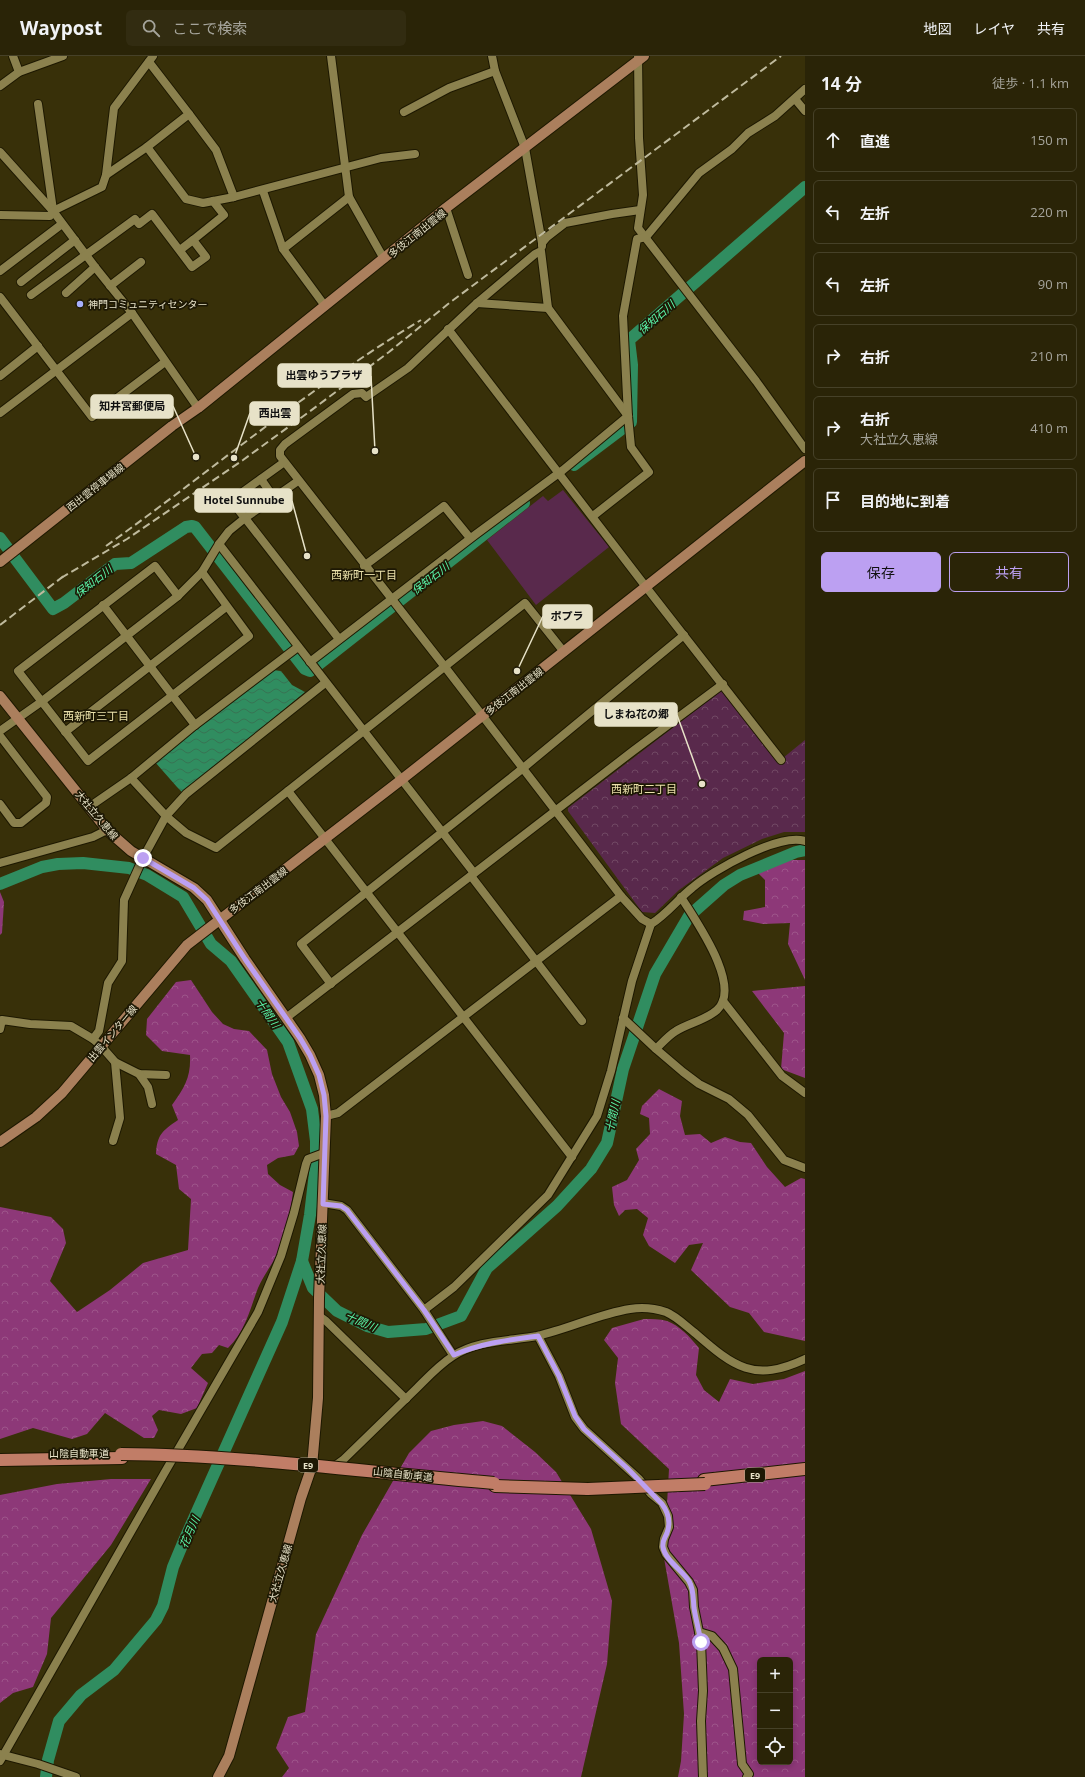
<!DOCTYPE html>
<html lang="ja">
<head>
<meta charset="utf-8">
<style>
  :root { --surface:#2a2407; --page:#322c11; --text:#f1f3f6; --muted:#a5a49b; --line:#464128; --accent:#bca0f2 }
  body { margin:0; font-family:"Open Sans","Noto Sans JP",sans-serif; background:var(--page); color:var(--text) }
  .controls { position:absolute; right:12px; bottom:12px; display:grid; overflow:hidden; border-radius:6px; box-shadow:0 2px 6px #0003 }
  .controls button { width:36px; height:36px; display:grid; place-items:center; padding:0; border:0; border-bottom:1px solid var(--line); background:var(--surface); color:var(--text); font:20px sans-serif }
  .stop { position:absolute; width:12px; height:12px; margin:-9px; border:3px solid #bca0f2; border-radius:50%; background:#fff }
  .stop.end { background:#bca0f2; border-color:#fff; box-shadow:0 1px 4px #0008 }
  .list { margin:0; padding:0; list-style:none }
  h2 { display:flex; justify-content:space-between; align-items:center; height:52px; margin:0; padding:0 16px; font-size:17px }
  h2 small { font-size:13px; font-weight:400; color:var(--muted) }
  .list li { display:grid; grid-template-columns:26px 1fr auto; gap:12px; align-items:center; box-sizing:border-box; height:64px; margin:0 8px 8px; padding:0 8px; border:1px solid var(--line); border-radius:6px }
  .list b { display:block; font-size:15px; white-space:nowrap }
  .list p { margin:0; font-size:13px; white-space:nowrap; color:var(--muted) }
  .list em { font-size:13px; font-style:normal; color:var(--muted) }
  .actions { display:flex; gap:8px; padding:12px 16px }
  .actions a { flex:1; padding:9px 0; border:1px solid var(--accent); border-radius:6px; text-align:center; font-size:14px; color:var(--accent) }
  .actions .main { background:var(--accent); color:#111 }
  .icon { flex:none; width:22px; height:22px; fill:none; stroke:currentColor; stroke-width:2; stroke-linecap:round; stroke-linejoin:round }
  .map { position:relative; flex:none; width:805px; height:1721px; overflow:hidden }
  header { display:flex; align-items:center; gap:24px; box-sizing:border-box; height:56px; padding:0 20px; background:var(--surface); border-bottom:1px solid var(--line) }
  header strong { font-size:19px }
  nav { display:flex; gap:22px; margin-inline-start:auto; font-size:14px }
  .search { width:280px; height:36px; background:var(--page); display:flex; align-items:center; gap:10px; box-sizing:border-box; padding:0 14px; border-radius:6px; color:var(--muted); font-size:15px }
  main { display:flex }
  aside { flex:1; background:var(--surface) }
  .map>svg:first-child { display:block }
</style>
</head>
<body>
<header>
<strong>Waypost</strong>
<div class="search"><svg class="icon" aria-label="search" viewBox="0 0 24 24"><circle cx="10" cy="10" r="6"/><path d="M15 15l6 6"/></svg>ここで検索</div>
<nav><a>地図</a><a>レイヤ</a><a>共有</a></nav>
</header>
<main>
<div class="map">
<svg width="805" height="1721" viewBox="0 0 805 1721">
  <defs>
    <pattern id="forest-crowns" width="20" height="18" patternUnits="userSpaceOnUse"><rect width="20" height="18" fill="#8d3878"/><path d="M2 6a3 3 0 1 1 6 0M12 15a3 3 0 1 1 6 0" fill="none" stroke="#9d548a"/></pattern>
    <pattern id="park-crowns" width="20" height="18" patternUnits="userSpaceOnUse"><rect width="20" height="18" fill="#59294c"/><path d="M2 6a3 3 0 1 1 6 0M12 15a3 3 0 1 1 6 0" fill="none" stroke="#714864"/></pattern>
    <pattern id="water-waves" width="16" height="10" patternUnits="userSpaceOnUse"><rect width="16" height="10" fill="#308d60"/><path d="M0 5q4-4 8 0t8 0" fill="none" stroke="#377353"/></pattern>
  </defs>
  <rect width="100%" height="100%" fill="#383009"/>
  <polygon fill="#59294c" points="563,434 609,491 536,549 487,484 543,440 548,445"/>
  <g fill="url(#forest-crowns)" fill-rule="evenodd">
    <polygon points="785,804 805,804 805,924 788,888 790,867 763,868 743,864 744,855 765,851 765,824 757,816"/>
    <polygon points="0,836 4,846 2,877 0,879"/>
    <path d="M 191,924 L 212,956 L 223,968 L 234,973 L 249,975 L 267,994 L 272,1018 L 281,1041 L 290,1056 L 297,1076 L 299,1090 L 294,1099 L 278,1102 L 267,1109 L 268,1118 L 280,1129 L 293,1136 C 291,1156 285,1178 278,1197 C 272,1209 263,1220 258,1232 C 250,1253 245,1276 228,1292 L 219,1289 L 212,1297 L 202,1298 L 191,1312 L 208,1327 L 197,1352 L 181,1358 L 159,1354 L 152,1360 L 158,1374 L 154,1382 L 144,1382 L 105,1357 L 87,1378 L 72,1383 L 33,1372 L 0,1383 L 0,1151 L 51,1161 L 63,1173 L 66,1187 L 50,1225 L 77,1256 L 110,1234 L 143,1207 L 188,1194 L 191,1143 L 179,1133 L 176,1109 L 156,1098 C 157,1079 162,1075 178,1064 L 172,1049 C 185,1031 191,1021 190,999 L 162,995 L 146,979 L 147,963 L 176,926 Z"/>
    <polygon points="805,930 805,1022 781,1013 784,977 752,935"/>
    <polygon points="659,1033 682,1045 680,1060 685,1079 700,1078 711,1087 725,1081 740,1086 751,1087 767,1111 785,1131 801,1122 805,1123 805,1285 764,1276 749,1257 730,1251 691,1214 703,1187 689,1189 675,1207 649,1190 643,1179 648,1162 637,1153 625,1154 619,1160 614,1149 612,1131 627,1124 639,1104 636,1093 650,1078 649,1062 640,1058 642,1050"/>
    <path d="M 644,1263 C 651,1263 660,1263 667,1265 C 679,1269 691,1282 699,1292 L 696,1319 L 704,1334 L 719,1346 L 730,1323 L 753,1328 L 784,1323 L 805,1315 L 805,1721 L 678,1721 L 681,1705 L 684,1658 L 679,1587 L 664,1502 L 669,1413 L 621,1368 L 615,1327 L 618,1302 L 604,1284 L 612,1272 ZM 760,1604 L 790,1604 L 790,1706 L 760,1706 Z"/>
    <polygon points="483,1365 502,1370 535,1396 556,1416 591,1473 612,1545 607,1608 581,1721 282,1721 289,1712 276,1692 288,1661 305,1656 316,1578 362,1479 409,1397 431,1375 454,1369"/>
    <polygon points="111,1423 151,1423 111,1489 51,1562 47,1598 33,1631 13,1637 0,1647 0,1439 57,1428"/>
  </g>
  <polygon fill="url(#park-crowns)" points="721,635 724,635 775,703 783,702 805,684 805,776 784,776 762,783 723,802 679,834 655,857 642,856 568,755 568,752"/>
  <polygon fill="url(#water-waves)" points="273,614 281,615 292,629 305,636 183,737 177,731 155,706"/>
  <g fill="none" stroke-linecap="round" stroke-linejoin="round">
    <g stroke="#308d60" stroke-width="12">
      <polyline points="574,409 631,366 632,309 629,284 805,131"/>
      <polyline points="0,482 9,494"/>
      <polyline points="14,501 53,553 64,547 115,508 131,507 186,471 192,470 195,471 305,613 310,615 524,447"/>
      <polyline points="0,828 42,811 58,808 83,807 129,812 147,819 183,841 211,888 231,905 288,986 312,1053 316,1085 316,1108 310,1159 302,1205 282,1266 183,1487 173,1511 163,1550 156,1564 114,1614 81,1639 59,1665 48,1704 46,1721"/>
      <polyline points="302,1205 313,1232 337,1255 367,1270 388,1276 426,1273 461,1260 487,1212 557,1150 591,1113 607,1087 623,1013 655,918 689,860 724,829 740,819 796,796 805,794"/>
    </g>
    <g stroke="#1d1801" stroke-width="10">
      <g id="minor">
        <polyline points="13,0 19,16"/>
        <polyline points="331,0 349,141 384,203"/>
        <polyline points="492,0 495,15 525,92 542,187"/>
        <polyline points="638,0 639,82 643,139 638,172 756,325 805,393"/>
        <polyline points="0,30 19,16 63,0"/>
        <polyline points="795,43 805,55"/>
        <polyline points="38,48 53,154"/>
        <polyline points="404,56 449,32 495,15"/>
        <polyline points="189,58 216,94 234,141"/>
        <polyline points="147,91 189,58 149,6"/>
        <polyline points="0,96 53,155 95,211 132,257 198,352"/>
        <polyline points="106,119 114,52 153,0"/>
        <polyline points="263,135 283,193 325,250"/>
        <polyline points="446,152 468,219"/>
        <polyline points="0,159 50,160 53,155 102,131 106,119 147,91 186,143 203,147 234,141 381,102 415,98"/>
        <polyline points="193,184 224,159 213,145"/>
        <polyline points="542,190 542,187 547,181 565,167 612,158 640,154"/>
        <polyline points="283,193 349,141"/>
        <polyline points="0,215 62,168"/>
        <polyline points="21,226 75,184"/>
        <polyline points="110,230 141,206"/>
        <polyline points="66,237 95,211"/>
        <polyline points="31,239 135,163 139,168 152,158 192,211 206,201 193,184 180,194"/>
        <polyline points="0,241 92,361 165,306"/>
        <polyline points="477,247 548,252"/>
        <polyline points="448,273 646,531 781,704"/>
        <polyline points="0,320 38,290"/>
        <polyline points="0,357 132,257"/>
        <polyline points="628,360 548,252 541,195 535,198 477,247 408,312 366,341 362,337 353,338 285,388 280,394 280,400 445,611 621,840 642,863 651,868"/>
        <path d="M 283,407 L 240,438 C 232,448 238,454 245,462 L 298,425"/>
        <polyline points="261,423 274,442"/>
        <polyline points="593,460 649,416 631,391 628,360 623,260 637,183 646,181 699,117 732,93 748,77 775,60 805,33"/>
        <polyline points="219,488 474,817"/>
        <polyline points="364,510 444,450 470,482"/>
        <polyline points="178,540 155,510 18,615 88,705 249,580 202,516"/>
        <polyline points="103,549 195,669"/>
        <polyline points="310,606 475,479 563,414 628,360"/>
        <polyline points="0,675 41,646 178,540 202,516 219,488 229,475 245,462 339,583"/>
        <polyline points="65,676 226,551"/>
        <polyline points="0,680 47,741 46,747 21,767 14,767 0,748"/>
        <polyline points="131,722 166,760 186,777 216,792 525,547 564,596"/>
        <polyline points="288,735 572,1101"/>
        <polyline points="89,751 131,722 195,669 298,591"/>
        <polyline points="0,807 93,781 107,774"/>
        <polyline points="471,820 582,965"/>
        <polyline points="331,928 301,888 522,713 684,579"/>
        <polyline points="723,945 782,1020 805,1037"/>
        <polyline points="286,962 633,695 723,628"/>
        <polyline points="623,962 656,993 683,1016 699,1028 729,1043 748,1059 784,1104 805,1112"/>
        <polyline points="0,973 2,964 30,968 71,970 93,983 101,990 115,1006 120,1062 113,1085"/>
        <polyline points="93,983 99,975 108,927 122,905 124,844 143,802 166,760 186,738 325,627"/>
        <path d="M 656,993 C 662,987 669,979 676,975 C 689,967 706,964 717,954 C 743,930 695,864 681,841"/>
        <polyline points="115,1006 139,1018 166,1019"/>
        <polyline points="139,1018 148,1031 152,1048"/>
        <polyline points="326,1060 338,1057 621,840"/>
        <polyline points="323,1147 341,1150 347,1154 424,1254 453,1299"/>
        <path d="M 424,1254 L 454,1231 L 548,1139 L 597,1060 L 611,1015 L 632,925 L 651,868 C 666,859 678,843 692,832 C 713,814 779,777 805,785"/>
        <polyline points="319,1260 326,1265 406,1343"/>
        <polyline points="538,1280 559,1320 575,1361 584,1373 639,1423 651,1438 662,1447 668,1460 669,1471 664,1483 663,1491 666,1498 689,1526 693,1534 694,1551 701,1586 703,1635 701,1665 703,1721"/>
        <path d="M 331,1410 L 336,1409 L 343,1404 C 368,1380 392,1356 417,1332 C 428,1321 439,1309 453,1300 C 477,1284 510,1285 537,1280 C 569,1273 598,1258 630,1253 C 642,1251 654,1252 666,1256 C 676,1260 686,1270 695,1277 C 734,1311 754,1327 805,1303"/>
        <polyline points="699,1576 712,1580 723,1592 733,1613 742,1708 749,1718 747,1721"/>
        <polyline points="0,1698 38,1708 76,1721"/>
        <polyline points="0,1705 165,1416 258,1256 281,1200 294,1157 306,1108 308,1103 324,1097"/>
      </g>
    </g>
    <g stroke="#1d1801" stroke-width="12">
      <g id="major">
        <polyline points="0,506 172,370 198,352 446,152 644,0"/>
        <polyline points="0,640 107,774 131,795 194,832 207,844 245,903 300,982 310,999 319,1019 324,1039 326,1060 319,1242 318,1342 312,1410 301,1442 229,1700 218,1721"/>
        <polyline points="0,1086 36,1061 62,1037 187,889 401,724 805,405"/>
      </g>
    </g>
    <g stroke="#1d1801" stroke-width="14">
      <g id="highway">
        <polyline points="0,1404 122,1402"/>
        <polyline points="704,1424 805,1413"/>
        <polyline points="495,1430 588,1433"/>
      </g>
    </g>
    <use href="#minor" stroke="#8b814e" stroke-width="8"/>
    <use href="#major" stroke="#ab7f5d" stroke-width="10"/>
    <use href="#highway" stroke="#c17d67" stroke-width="12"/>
    <g stroke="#bfba9d" stroke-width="2" stroke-dasharray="8 4" stroke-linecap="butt">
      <path d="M 106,490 C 211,415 310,331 421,264"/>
      <polyline points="61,522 127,483 243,404 309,356 389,296 448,248 781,0"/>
      <polyline points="0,569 65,519"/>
    </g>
    <g stroke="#1d1801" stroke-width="14" stroke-linecap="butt">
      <g id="highway-bridge">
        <path d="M 121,1398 C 246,1399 370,1417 494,1427"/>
        <polyline points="588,1433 705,1428"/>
      </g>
    </g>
    <use href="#highway-bridge" stroke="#c17d67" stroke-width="12"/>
  </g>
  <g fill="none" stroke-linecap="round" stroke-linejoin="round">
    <path stroke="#bca0f2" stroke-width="5" d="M 143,802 L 194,832 L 207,844 L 245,903 L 300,982 L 310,999 L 319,1019 L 324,1039 L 326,1060 L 323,1148 L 341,1150 L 347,1154 L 424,1254 L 454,1299 C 481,1287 509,1284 538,1280 L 559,1320 L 575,1360 L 584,1373 L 627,1412 L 662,1448 C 668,1456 671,1466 667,1477 C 665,1482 662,1485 663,1491 C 665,1504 682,1514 689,1525 C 694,1534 693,1543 694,1552 C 696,1564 699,1575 701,1586"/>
  </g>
  <circle fill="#a7b0fc" stroke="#1d1804" stroke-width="1.5" cx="80" cy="248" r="4"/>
  <g text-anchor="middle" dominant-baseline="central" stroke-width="3.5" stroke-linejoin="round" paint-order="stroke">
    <g fill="#1d1804" stroke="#aaa58d" stroke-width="1">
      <rect x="298" y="1402" width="20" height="14" rx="3"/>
      <rect x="745" y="1412" width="20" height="14" rx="3"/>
    </g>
    <g font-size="9" font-weight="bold" fill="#e7e2c8">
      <text x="308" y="1409">E9</text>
      <text x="755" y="1419">E9</text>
    </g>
    <g font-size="10" fill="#e7e2c8" stroke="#1d1804">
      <text transform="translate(417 177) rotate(-39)">多伎江南出雲線</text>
      <text transform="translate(95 431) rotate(-38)">西出雲停車場線</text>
      <text transform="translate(514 635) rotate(-38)">多伎江南出雲線</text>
      <text transform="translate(97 759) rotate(50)">大社立久恵線</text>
      <text transform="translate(258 834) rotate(-37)">多伎江南出雲線</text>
      <text transform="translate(112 977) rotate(-50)">出雲インター線</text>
      <text transform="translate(321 1198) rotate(-88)">大社立久恵線</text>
      <text x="79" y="1397">山陰自動車道</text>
      <text transform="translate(403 1418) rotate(6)">山陰自動車道</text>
      <text transform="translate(280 1517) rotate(-74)">大社立久恵線</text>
    </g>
    <g font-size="10" fill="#e7e2c8" stroke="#1d1804" text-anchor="start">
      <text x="88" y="248">神門コミュニティセンター</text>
    </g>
    <g font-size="11" font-style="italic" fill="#5bf6aa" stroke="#1d1804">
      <text transform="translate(656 261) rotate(-41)">保知石川</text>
      <text transform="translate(430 522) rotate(-38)">保知石川</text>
      <text transform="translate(93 525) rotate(-38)">保知石川</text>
      <text transform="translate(268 957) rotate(55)">十間川</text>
      <text transform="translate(612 1060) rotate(-78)">十間川</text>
      <text transform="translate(361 1265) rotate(23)">十間川</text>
      <text transform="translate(189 1476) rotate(-66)">花月川</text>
    </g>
    <g font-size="11" fill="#ebe1ab" stroke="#1d1804">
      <text x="364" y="518">西新町一丁目</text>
      <text x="96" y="659">西新町三丁目</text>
      <text x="644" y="732">西新町二丁目</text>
    </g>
  </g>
  <path fill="none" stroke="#e7e2c8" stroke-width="1.5" d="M375 395L371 320M196 401L173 350M234 402L250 357M307 500L292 445M517 615L543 560M702 728L677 659"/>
  <g fill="#e7e2c8" stroke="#1d1804" stroke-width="1.5">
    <circle cx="375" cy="395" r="4"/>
    <circle cx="196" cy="401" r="4"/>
    <circle cx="234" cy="402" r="4"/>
    <circle cx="307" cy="500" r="4"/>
    <circle cx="517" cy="615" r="4"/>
    <circle cx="702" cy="728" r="4"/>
  </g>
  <g fill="#e7e2c8" stroke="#e7e2c8" stroke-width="1.5">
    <rect x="278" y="308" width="93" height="23" rx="4"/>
    <rect x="91" y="339" width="82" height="23" rx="4"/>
    <rect x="250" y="346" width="49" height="23" rx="4"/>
    <rect x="195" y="433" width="97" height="23" rx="4"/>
    <rect x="543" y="549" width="49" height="23" rx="4"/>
    <rect x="595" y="647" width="82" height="23" rx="4"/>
  </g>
  <g font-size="11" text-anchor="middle" font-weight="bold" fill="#111">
    <text x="324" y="323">出雲ゆうプラザ</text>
    <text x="132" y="354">知井宮郵便局</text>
    <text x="275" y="361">西出雲</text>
    <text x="244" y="448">Hotel Sunnube</text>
    <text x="567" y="564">ポプラ</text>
    <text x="636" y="662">しまね花の郷</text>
  </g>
</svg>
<div class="controls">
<button>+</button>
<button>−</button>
<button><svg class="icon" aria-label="locate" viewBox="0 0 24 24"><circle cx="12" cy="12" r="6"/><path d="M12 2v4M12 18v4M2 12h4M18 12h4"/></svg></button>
</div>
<div class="stop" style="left:701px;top:1586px"></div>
<div class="stop end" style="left:143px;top:802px"></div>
</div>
<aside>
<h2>14 分<small>徒歩 · 1.1 km</small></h2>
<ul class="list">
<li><svg class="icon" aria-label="ahead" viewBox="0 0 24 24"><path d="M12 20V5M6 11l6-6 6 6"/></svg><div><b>直進</b></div><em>150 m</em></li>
<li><svg class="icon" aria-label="left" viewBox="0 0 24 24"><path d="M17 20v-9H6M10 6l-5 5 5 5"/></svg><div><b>左折</b></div><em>220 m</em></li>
<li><svg class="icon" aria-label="left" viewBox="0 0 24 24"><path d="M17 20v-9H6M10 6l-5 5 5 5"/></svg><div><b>左折</b></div><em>90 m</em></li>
<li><svg class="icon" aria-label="right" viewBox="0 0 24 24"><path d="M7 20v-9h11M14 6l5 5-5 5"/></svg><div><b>右折</b></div><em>210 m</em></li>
<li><svg class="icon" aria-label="right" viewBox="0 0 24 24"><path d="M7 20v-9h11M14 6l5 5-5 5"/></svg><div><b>右折</b><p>大社立久恵線</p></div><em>410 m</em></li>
<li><svg class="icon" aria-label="arrive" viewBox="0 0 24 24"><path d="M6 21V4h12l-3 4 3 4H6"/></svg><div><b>目的地に到着</b></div></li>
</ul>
<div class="actions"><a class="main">保存</a><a>共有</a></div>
</aside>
</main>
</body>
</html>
